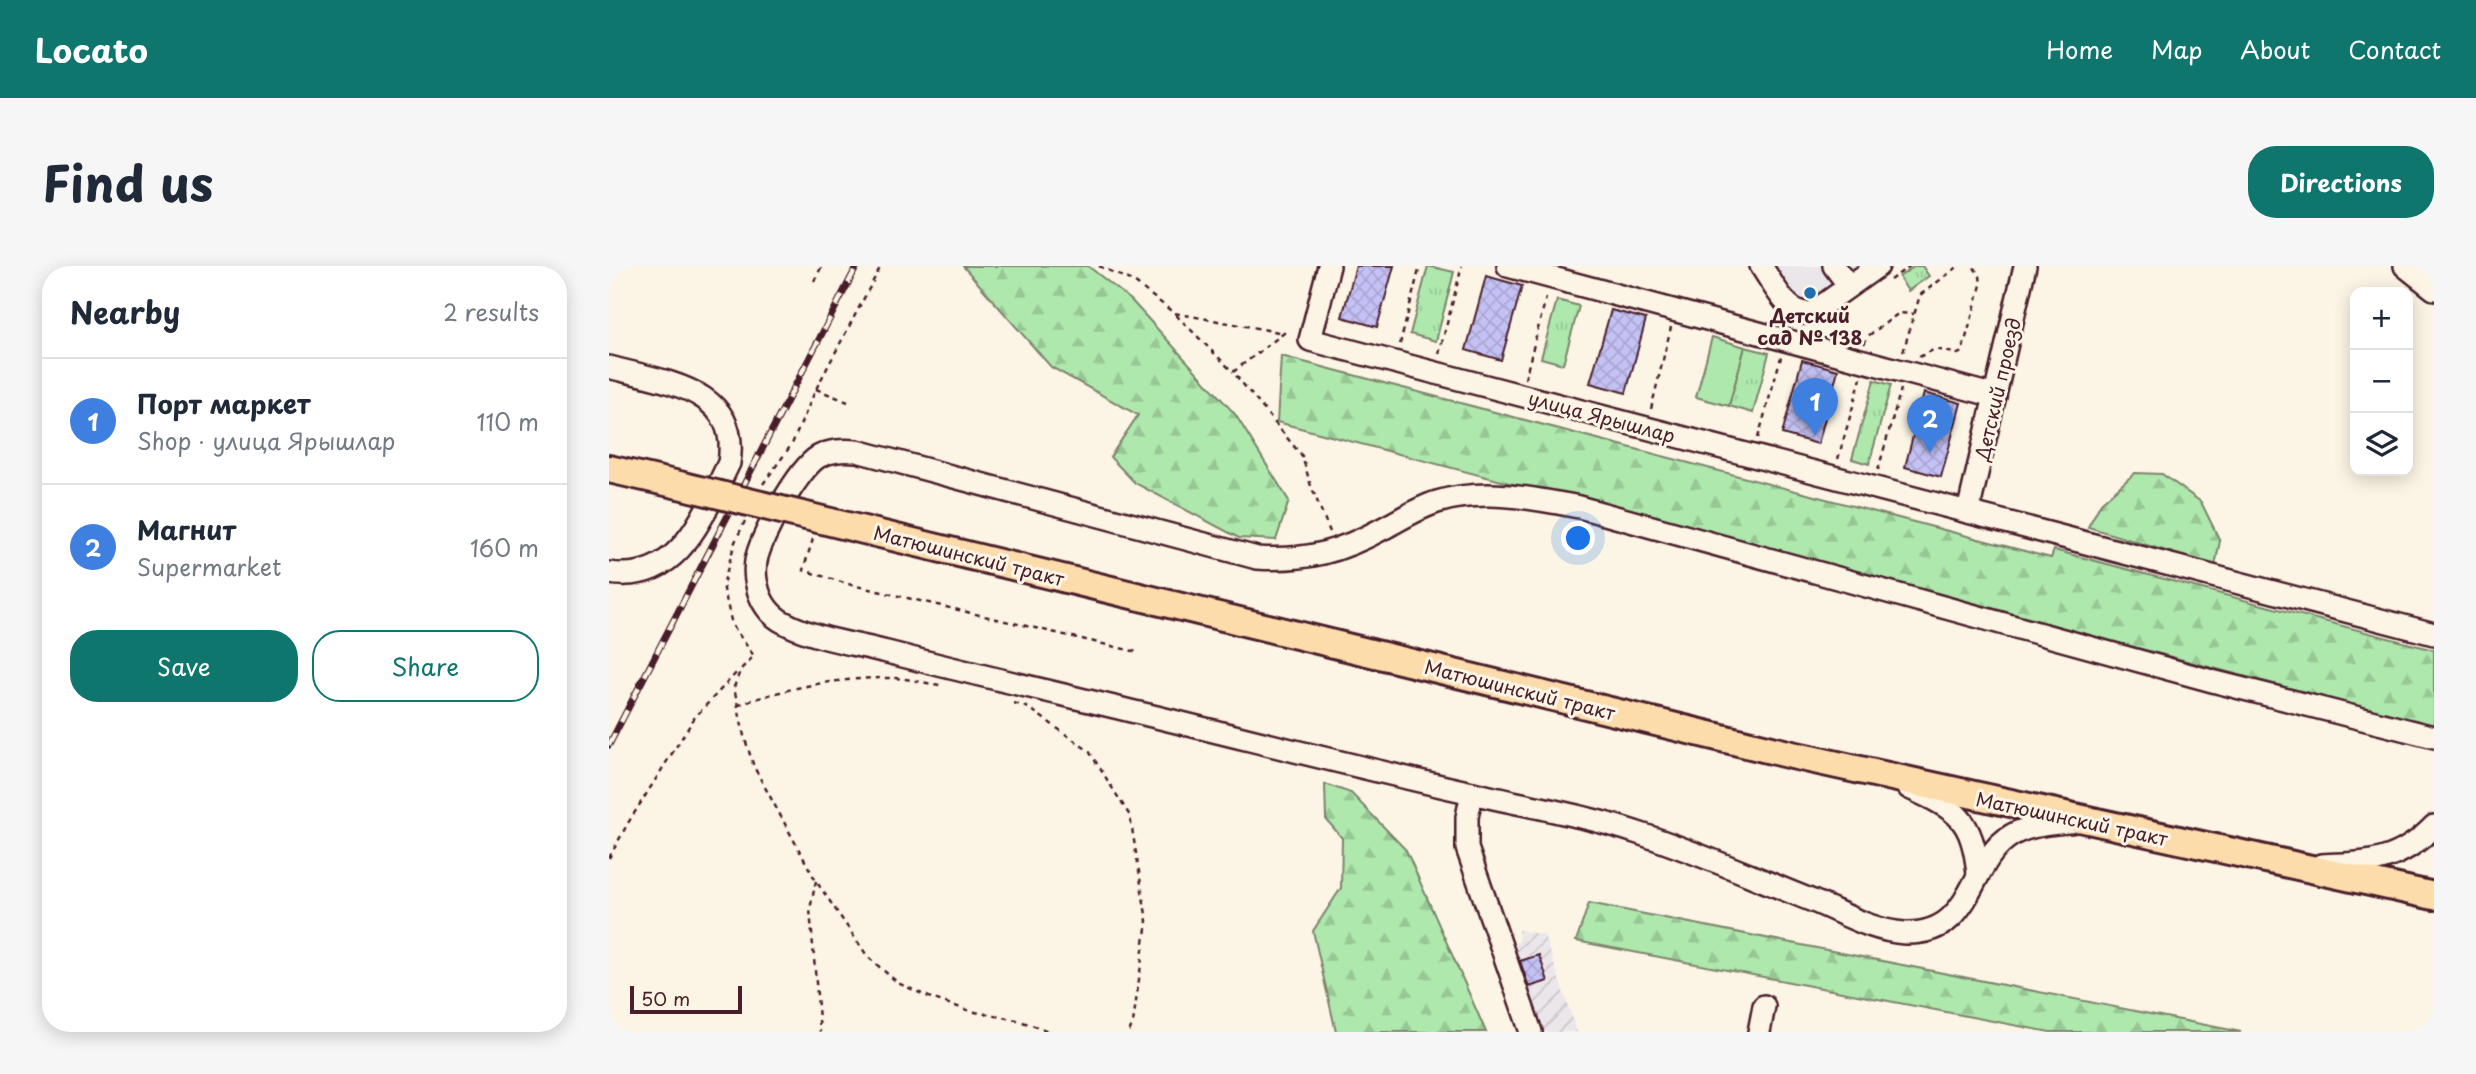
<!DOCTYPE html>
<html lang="en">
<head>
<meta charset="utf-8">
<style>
  :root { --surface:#fff; --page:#f6f6f7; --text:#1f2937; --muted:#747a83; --line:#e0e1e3; --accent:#0f766e }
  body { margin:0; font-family:"Playpen Sans",sans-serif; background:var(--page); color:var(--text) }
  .controls { position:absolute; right:21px; top:21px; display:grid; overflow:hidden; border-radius:14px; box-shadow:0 4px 18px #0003 }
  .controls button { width:63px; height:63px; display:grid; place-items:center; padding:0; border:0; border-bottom:2px solid var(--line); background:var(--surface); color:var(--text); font:35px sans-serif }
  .scale { position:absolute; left:21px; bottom:18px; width:112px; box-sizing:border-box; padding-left:7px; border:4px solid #4a1f2b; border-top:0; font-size:19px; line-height:24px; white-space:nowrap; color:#4a1f2b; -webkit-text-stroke:5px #fcf5e5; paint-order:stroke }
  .you { position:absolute; left:970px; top:273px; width:24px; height:24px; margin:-18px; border:5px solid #fff; border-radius:50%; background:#1a73e8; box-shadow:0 0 0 10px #1a73e833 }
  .badge { display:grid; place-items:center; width:46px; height:46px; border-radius:50%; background:var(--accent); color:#fff; font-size:23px; font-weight:700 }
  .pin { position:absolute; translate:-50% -58px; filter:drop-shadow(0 2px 4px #0008) }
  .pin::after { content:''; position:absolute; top:37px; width:24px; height:21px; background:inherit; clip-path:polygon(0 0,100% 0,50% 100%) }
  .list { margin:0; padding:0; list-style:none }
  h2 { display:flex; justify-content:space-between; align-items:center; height:91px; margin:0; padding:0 28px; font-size:30px }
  h2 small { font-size:23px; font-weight:400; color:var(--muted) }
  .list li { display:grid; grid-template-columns:46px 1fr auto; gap:21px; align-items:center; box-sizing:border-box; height:126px; padding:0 28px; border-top:2px solid var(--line) }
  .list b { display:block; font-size:26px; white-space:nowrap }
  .list p { margin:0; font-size:23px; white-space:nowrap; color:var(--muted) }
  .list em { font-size:23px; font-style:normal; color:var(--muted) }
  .actions { display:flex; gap:14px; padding:21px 28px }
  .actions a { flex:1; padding:16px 0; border:2px solid var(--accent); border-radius:28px; text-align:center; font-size:24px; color:var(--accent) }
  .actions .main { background:var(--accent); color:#fff }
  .icon { flex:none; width:38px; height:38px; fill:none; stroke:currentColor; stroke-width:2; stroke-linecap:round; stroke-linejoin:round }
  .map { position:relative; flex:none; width:1825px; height:766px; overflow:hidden; border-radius:28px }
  header { display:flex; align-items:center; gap:42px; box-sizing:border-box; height:98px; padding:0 35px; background:var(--accent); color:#fff }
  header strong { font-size:33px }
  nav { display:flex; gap:38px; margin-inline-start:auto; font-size:24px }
  .intro { display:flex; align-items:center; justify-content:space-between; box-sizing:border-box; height:168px; padding:0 42px }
  h1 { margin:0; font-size:49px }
  .button { padding:18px 32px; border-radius:28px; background:var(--accent); color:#fff; font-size:24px; font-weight:700 }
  main { display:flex; gap:42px; padding:0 42px }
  aside { flex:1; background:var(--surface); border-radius:28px; box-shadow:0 4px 18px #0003 }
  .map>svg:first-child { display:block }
</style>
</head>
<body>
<header>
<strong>Locato</strong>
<nav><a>Home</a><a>Map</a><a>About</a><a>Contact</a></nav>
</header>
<div class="intro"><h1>Find us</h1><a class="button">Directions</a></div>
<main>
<aside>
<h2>Nearby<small>2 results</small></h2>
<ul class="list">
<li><span class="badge" style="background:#3f7fe0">1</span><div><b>Порт маркет</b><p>Shop · улица Ярышлар</p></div><em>110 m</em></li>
<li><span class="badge" style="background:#3f7fe0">2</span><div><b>Магнит</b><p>Supermarket</p></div><em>160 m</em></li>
</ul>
<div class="actions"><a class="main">Save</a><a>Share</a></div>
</aside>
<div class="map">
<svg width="1825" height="766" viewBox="0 0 1825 766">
  <defs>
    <pattern id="industrial-furrows" width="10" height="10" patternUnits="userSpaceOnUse" patternTransform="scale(1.75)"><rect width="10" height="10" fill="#ebe6ea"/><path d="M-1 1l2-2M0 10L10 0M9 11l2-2" fill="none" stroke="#cbc5c9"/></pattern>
    <pattern id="forest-firs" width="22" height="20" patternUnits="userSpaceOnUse" patternTransform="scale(1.75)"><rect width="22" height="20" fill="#aee8ac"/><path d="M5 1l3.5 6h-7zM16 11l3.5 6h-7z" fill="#97c794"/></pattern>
    <pattern id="park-tufts" width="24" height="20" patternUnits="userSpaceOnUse" patternTransform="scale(1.75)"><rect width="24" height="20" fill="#aee8ac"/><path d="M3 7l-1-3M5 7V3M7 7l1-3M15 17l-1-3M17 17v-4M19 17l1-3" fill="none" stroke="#97c794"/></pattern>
    <pattern id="building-cross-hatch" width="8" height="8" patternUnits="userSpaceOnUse" patternTransform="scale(1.75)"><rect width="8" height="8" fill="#c4c2f5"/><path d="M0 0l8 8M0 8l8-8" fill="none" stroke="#aaa6d2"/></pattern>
  </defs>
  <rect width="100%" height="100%" fill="#fcf5e5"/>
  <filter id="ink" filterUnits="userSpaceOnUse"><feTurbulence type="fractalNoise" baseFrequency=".0143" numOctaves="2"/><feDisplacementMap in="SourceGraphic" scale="14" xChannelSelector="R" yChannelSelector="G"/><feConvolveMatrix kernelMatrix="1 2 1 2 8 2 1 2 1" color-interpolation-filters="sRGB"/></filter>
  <g filter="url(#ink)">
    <polygon fill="#ebe6ea" points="1139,0 1281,0 1193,62 1177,53"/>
    <polygon fill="url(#industrial-furrows)" points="909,664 935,669 968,766 934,766 904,678 910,676"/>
    <polygon fill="#aee8ac" stroke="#7c846c" stroke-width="2" points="1103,71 1136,81 1120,140 1087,131"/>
    <g fill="url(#forest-firs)" stroke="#7c846c" stroke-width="2">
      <polygon points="354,0 479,0 522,34 626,148 680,235 667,274 630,272 526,217 501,191 529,149 442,101"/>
      <polygon points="672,90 1442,292 1445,284 1825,384 1825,460 668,156"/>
      <polygon points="1526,207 1553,208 1592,236 1611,275 1606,300 1479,261 1492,237"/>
      <polygon points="716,518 742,527 797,584 877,766 727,766 704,665 732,622 733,572 717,553"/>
      <polygon points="980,637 1632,766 1441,766 967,675"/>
    </g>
    <g fill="url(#park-tufts)" stroke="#7c846c" stroke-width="2">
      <polygon points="819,0 845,6 827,75 801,68"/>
      <polygon points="1306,0 1313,0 1320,10 1299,25 1290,11"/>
      <polygon points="948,34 970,40 954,98 932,92"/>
      <polygon points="1136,81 1160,87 1144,147 1120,140"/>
      <polygon points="1265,114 1282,119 1260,198 1243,193"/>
    </g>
    <g fill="url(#building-cross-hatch)" stroke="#4a1f2b" stroke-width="2">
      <polygon points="747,0 785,0 768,61 733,51"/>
      <polygon points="877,10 913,20 892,94 857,84"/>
      <polygon points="1002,44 1037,53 1017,127 981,117"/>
      <polygon points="1193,94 1229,104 1209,178 1173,168"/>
      <polygon points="1315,127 1352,137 1332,211 1296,201"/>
      <polygon points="930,689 939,715 920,721 911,695"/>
    </g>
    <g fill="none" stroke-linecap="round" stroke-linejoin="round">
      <g stroke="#4a1f2b" stroke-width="26">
        <g id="minor">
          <polyline points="720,0 701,74 1825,368"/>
          <polyline points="899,0 1386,130"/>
          <path d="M 1152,0 C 1164,17 1180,54 1204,46 L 1269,0"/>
          <polyline points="1225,0 1240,20"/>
          <polyline points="1796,0 1825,23"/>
          <path d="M 0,101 C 55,116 132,122 120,197 C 94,249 71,318 0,307"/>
          <polyline points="1359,246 1416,0"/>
          <path d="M 1300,522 C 1349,544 1363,552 1369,607"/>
          <polyline points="863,527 858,551 858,582 922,766"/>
          <path d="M 1467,555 C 1444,558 1416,558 1397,573 C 1358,603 1363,669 1296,667 C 1263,665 1234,647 1204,635 C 1146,612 1088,586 1029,567 C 975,549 918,540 863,527 C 755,503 647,475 539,449 C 451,428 364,408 278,386 C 246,378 204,372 176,357 C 161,350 151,335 148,319 C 146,312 146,302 147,295 C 151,272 189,203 209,191 C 222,184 234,184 248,185 L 648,292 C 698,295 731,286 775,262 C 792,253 809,242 828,236 C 875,222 923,232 970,241 L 1603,415 L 1825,471"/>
          <path d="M 1712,599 C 1761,597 1789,597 1825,560"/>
          <polyline points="1150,766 1155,740"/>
        </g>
      </g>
      <g stroke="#4a1f2b" stroke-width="32">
        <g id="major">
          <polyline points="0,203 70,219"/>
          <polyline points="201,251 1183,489 1825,630"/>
        </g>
      </g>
      <g stroke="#4a1f2b" stroke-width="2.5" stroke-dasharray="5 5" stroke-linecap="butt">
        <polyline points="490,0 525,16 565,47 675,67 624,106 693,190 702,220 721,266"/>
        <polyline points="1281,14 1301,0"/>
        <polyline points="205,15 213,0"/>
        <polyline points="567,49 624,106"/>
        <polyline points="791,78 811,0"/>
        <polyline points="1255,78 1259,70 1290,47 1305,48"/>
        <polyline points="1294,86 1311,29 1350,0"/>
        <polyline points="830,88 853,0"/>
        <polyline points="1310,91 1326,83 1349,88 1353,86 1372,19 1371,10 1364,0"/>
        <polyline points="916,113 938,28"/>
        <polyline points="207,123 239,136"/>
        <polyline points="1042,143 1062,61"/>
        <polyline points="1149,172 1172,91"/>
        <polyline points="1229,193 1252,112"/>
        <polyline points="1269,204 1292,123"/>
        <polyline points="154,218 183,178 207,123 272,0"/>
        <polyline points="136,255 126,276 114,319 123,359 145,390 132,403 125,421 135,470 145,501 207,615 259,691 289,717 322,732 361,745 408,754 443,766"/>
        <polyline points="204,273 194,304 239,318 528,386"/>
        <polyline points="405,437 420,442 480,485 521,550 538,655 524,757 520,766"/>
        <path d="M 129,439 C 176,422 227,412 277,412 C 295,411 313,417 331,419"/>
        <polyline points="0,592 19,557 86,451 129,405"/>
        <polyline points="207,615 201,643 211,766"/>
      </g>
      <use href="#minor" stroke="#fcf5e5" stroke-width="21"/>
      <use href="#major" stroke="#fddcac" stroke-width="26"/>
      <g stroke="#4a1f2b" stroke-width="7">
        <polyline id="rail" points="0,479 248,0"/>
      </g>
      <use href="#rail" stroke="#fcf5e5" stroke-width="4.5" stroke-dasharray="13" stroke-linecap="butt"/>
      <g stroke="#4a1f2b" stroke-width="32" stroke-linecap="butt">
        <polyline id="major-bridge" points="70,219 201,251"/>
      </g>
      <use href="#major-bridge" stroke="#fddcac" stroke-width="26"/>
    </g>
  </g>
  <circle fill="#1f6fb2" stroke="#fcf5e5" stroke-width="2.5" cx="1201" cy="27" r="7"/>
  <g text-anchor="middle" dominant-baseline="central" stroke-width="6" stroke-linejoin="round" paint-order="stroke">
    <g font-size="19" font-weight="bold" fill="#4a1f2b" stroke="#fcf5e5">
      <text x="1201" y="49">Детский<tspan x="1201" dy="22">сад № 138</tspan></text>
    </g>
    <g font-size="19" fill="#4a1f2b" stroke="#fcf5e5">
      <text transform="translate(1388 123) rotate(-77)">Детский проезд</text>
      <text transform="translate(993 150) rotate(15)">улица Ярышлар</text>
      <text transform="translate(360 289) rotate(14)">Матюшинский тракт</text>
      <text transform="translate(911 423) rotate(14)">Матюшинский тракт</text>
      <text transform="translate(1463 552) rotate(12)">Матюшинский тракт</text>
    </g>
  </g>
</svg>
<div class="controls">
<button>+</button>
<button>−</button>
<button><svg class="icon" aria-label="layers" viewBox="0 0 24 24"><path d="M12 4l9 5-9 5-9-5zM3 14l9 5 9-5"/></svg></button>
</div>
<div class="scale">50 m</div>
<div class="you"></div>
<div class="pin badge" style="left:1206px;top:170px;background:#3f7fe0">1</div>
<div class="pin badge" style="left:1321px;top:187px;background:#3f7fe0">2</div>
</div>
</main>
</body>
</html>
